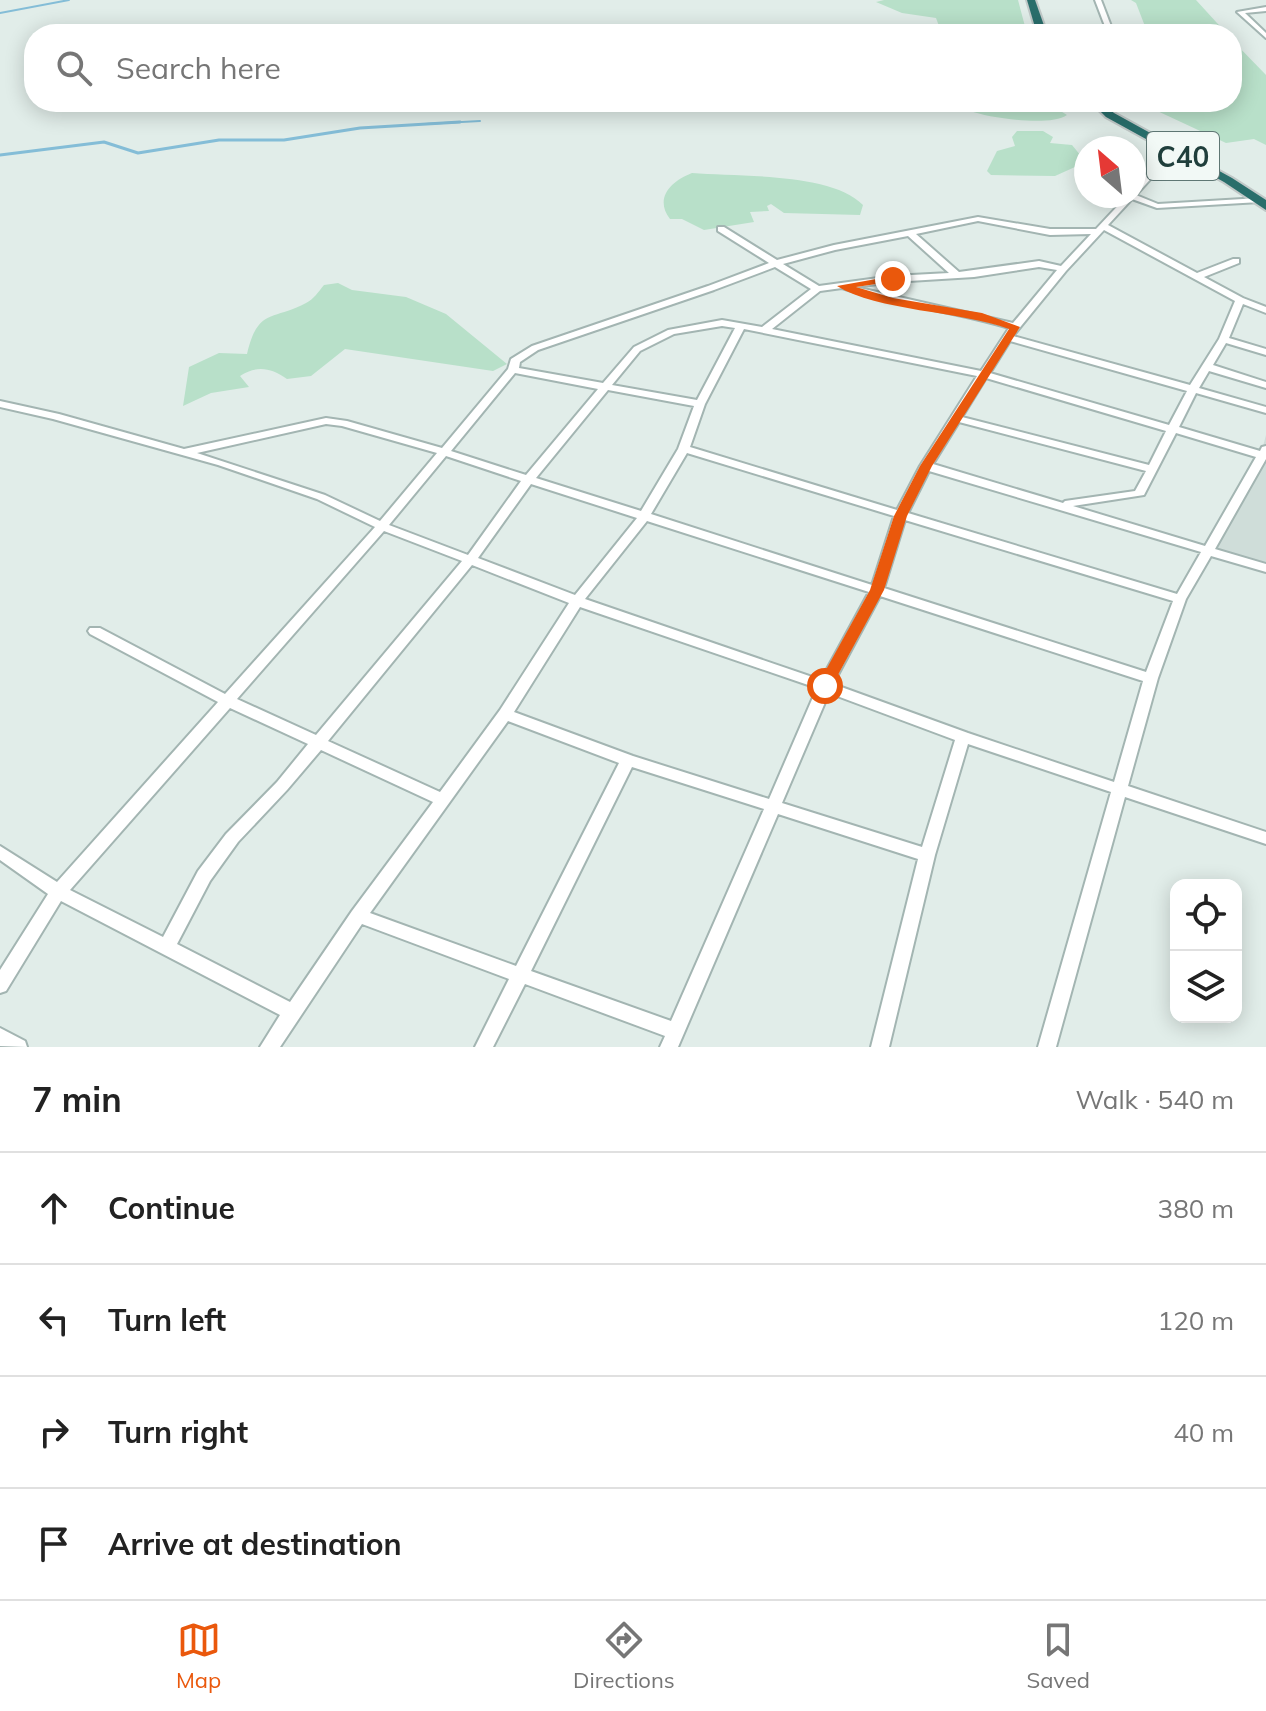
<!DOCTYPE html>
<html lang="en">
<head>
<meta charset="utf-8">
<style>
  :root { --surface:#fff; --page:#f6f6f6; --text:#222; --muted:#767676; --line:#e0e0e0; --accent:#ea580c }
  body { margin:0; font-family:Mulish,sans-serif; background:var(--page); color:var(--text) }
  .controls { position:absolute; right:24px; bottom:24px; display:grid; overflow:hidden; border-radius:16px; box-shadow:0 4px 20px #0003 }
  .controls button { width:72px; height:72px; display:grid; place-items:center; padding:0; border:0; border-bottom:2px solid var(--line); background:var(--surface); color:var(--text); font:40px sans-serif }
  .compass { position:absolute; left:1074px; top:136px; width:72px; height:72px; border-radius:50%; background:var(--surface); box-shadow:0 4px 20px #0003; rotate:332deg }
  .stop { position:absolute; width:24px; height:24px; margin:-18px; border:6px solid #ea580c; border-radius:50%; background:#fff }
  .stop.end { background:#ea580c; border-color:#fff; box-shadow:0 2px 8px #0008 }
  .list { margin:0; padding:0; list-style:none }
  h2 { display:flex; justify-content:space-between; align-items:center; height:104px; margin:0; padding:0 32px; font-size:34px }
  h2 small { font-size:26px; font-weight:400; color:var(--muted) }
  .list li { display:grid; grid-template-columns:52px 1fr auto; gap:24px; align-items:center; box-sizing:border-box; height:112px; padding:0 32px; border-top:2px solid var(--line) }
  .list b { display:block; font-size:30px; white-space:nowrap }
  .list em { font-size:26px; font-style:normal; color:var(--muted) }
  .icon { flex:none; width:44px; height:44px; fill:none; stroke:currentColor; stroke-width:2; stroke-linecap:round; stroke-linejoin:round }
  .map { position:relative; flex:none; width:1266px; height:1047px; overflow:hidden }
  .search { position:absolute; background:var(--surface); box-shadow:0 4px 20px #0003; left:24px; right:24px; top:24px; height:88px; display:flex; align-items:center; gap:20px; box-sizing:border-box; padding:0 28px; border-radius:32px; color:var(--muted); font-size:30px }
  .sheet { height:552px; background:var(--surface) }
  nav { display:flex; justify-content:space-around; align-items:center; box-sizing:border-box; height:112px; border-top:2px solid var(--line); background:var(--surface); font-size:22px; color:var(--muted) }
  nav a { display:grid; justify-items:center; gap:4px }
  nav .on { color:var(--accent) }
  .map>svg:first-child { display:block }
</style>
</head>
<body>
<div class="map">
<svg width="1266" height="1047" viewBox="0 0 1266 1047">
  <rect width="100%" height="100%" fill="#e1ede9"/>
  <polygon fill="#cfddd9" points="1266,435 1266,568 1206,550 1261,454"/>
  <g fill="#b8e0c9">
    <polygon points="884,0 1018,0 1027,34 956,34 965,27 939,26 936,18 902,13 876,2"/>
    <polygon points="1131,0 1196,0 1227,34 1148,34 1136,3"/>
    <polygon points="1232,40 1266,75 1266,145 1254,139 1226,143 1153,109 1171,102 1232,102"/>
    <path d="M 985,102 L 1046,102 L 1067,115 C 1050,127 990,118 970,111 L 982,107 Z"/>
    <polygon points="1017,131 1043,131 1053,137 1050,143 1072,145 1086,162 1055,176 991,175 987,171 997,151 1015,146 1012,137"/>
    <path d="M 692,173 C 738,177 831,172 863,205 L 860,215 L 784,213 L 771,204 L 767,206 L 769,211 L 750,212 L 754,222 L 704,230 L 682,219 L 670,219 C 654,198 671,181 692,173 Z"/>
    <path d="M 338,283 L 352,290 L 406,297 L 446,314 L 507,364 L 493,371 L 345,349 L 311,376 L 287,379 C 271,368 257,365 240,376 L 249,387 L 211,393 L 183,406 L 189,367 L 219,353 L 247,354 C 258,307 273,321 306,303 C 313,300 319,291 324,285 Z"/>
  </g>
  <g fill="none" stroke-linecap="round" stroke-linejoin="round">
    <g stroke="#84bdd7" stroke-width="2">
      <polyline points="0,13 69,0"/>
      <polyline points="425,124 480,121"/>
    </g>
    <polyline stroke="#84bdd7" stroke-width="3" points="0,155 104,142 138,153 219,140 284,140 360,128 460,122"/>
    <g stroke="#a3b5b2" stroke-width="4">
      <g id="minor">
        <polygon points="1095,0 1101,0 1114,34 1108,34"/>
        <polygon points="1266,7 1266,11 1245,13 1266,33 1266,38 1237,12"/>
        <path d="M 1170,148 L 1177,150 L 1136,195 L 1158,204 L 1260,198 L 1264,200 L 1260,202 L 1157,208 L 1132,199 L 1108,225 L 1197,273 L 1233,259 L 1239,259 L 1239,263 L 1204,277 L 1243,298 L 1266,307 L 1266,313 L 1243,304 L 1229,338 L 1266,349 L 1266,355 L 1226,343 L 1213,365 L 1266,382 L 1266,388 L 1209,371 L 1199,388 L 1266,407 L 1266,413 L 1196,393 L 1179,427 L 1260,451 L 1262,447 L 1266,446 L 1266,459 L 1215,549 L 1266,564 L 1266,572 L 1211,556 L 1186,599 L 1158,678 L 1128,786 L 1266,832 L 1266,844 L 1125,797 L 1056,1047 L 1038,1047 L 1111,792 L 968,744 L 935,855 L 889,1047 L 871,1047 L 918,859 L 778,814 L 678,1047 L 660,1047 L 665,1036 L 525,984 L 493,1047 L 475,1047 L 509,979 L 362,924 L 280,1047 L 260,1047 L 280,1015 L 61,901 L 6,991 L 0,993 L 0,970 L 48,894 L 0,860 L 0,846 L 57,882 L 218,702 L 90,634 L 88,631 L 90,628 L 100,628 L 225,694 L 375,527 L 317,499 L 218,465 L 53,419 L 0,407 L 0,401 L 59,414 L 184,449 L 326,418 L 347,421 L 442,448 L 508,369 L 511,359 L 532,346 L 708,286 L 769,263 L 718,231 L 718,227 L 724,227 L 777,260 L 834,245 L 978,217 L 1050,229 L 1096,229 L 1127,196 L 1134,196 L 1134,188 ZM 978,221 L 1050,235 L 1091,234 L 1061,266 L 1039,261 L 959,272 L 916,234 ZM 1104,230 L 1235,301 L 1219,339 L 1190,385 L 1013,336 L 1066,271 ZM 908,236 L 949,273 L 893,276 L 819,286 L 783,264 L 835,250 ZM 775,267 L 811,289 L 762,327 L 722,320 L 668,330 L 634,347 L 603,383 L 519,368 L 520,362 L 538,350 L 714,290 ZM 1039,267 L 1057,270 L 1013,323 L 855,287 L 893,282 L 974,277 ZM 842,288 C 897,306 954,311 1009,328 L 981,371 L 772,329 L 820,291 ZM 722,326 L 735,328 L 697,400 L 612,385 L 640,351 L 674,334 ZM 744,329 L 977,376 L 920,466 L 897,510 L 690,447 L 705,404 ZM 1010,341 L 1187,391 L 1169,425 L 990,373 ZM 515,373 L 598,389 L 526,475 L 451,451 ZM 986,378 L 1166,431 L 1149,465 L 962,417 ZM 608,390 L 694,406 L 678,449 L 641,511 L 536,478 ZM 959,422 L 1146,471 L 1135,491 L 1065,501 L 1063,503 L 933,464 ZM 326,424 L 342,426 L 437,453 L 380,521 L 325,495 L 197,453 ZM 1176,433 L 1256,457 L 1205,546 L 1073,506 L 1144,495 ZM 687,453 L 894,516 L 872,585 L 651,514 ZM 446,456 L 521,481 L 468,555 L 389,525 ZM 929,471 L 1201,552 L 1177,594 L 908,513 ZM 531,484 L 637,518 L 575,595 L 478,558 ZM 905,520 L 1173,601 L 1146,672 L 884,588 ZM 647,521 L 869,592 L 821,680 L 585,599 ZM 384,531 L 462,561 L 316,735 L 237,699 ZM 472,565 L 569,603 L 500,710 L 440,792 L 328,741 ZM 880,596 L 1143,681 L 1114,782 L 968,733 L 833,684 ZM 580,607 L 817,688 L 769,799 L 633,756 L 514,712 ZM 829,693 L 955,740 L 922,847 L 782,803 ZM 230,708 L 308,744 L 277,782 L 226,834 L 198,871 L 163,937 L 70,890 ZM 508,721 L 619,763 L 516,966 L 370,913 ZM 321,750 L 433,802 L 352,911 L 290,1002 L 177,944 L 210,881 L 238,842 L 287,790 ZM 632,767 L 764,809 L 671,1021 L 531,971 Z"/>
        <polygon points="0,1028 25,1041 27,1047 0,1046"/>
      </g>
    </g>
    <g stroke="#c1c9c8" stroke-width="4">
      <g id="highway">
        <polygon points="1027,0 1035,0 1047,34 1037,34"/>
        <polygon points="1091,102 1102,102 1114,113 1232,178 1266,200 1266,210 1224,182 1106,117"/>
      </g>
    </g>
    <use href="#minor" fill="#fff" fill-rule="evenodd"/>
    <use href="#highway" fill="#296e6b" fill-rule="evenodd"/>
  </g>
  <path fill="#ea580c" d="M 893,276 L 897,281 L 856,287 L 893,298 L 982,313 L 1020,327 L 932,466 L 907,516 L 884,590 L 832,686 L 825,691 L 817,686 L 870,590 L 894,516 L 920,466 L 1009,329 C 960,311 877,311 837,286 Z"/>
  <g text-anchor="middle" dominant-baseline="central" stroke-width="6" stroke-linejoin="round" paint-order="stroke">
    <rect fill="#f2f9f6" stroke="#5f7774" stroke-width="2" x="1147" y="132" width="72" height="48" rx="6"/>
    <g font-size="28" font-weight="bold" fill="#203f3c">
      <text x="1183" y="156">C40</text>
    </g>
  </g>
</svg>
<div class="controls">
<button><svg class="icon" aria-label="locate" viewBox="0 0 24 24"><circle cx="12" cy="12" r="6"/><path d="M12 2v4M12 18v4M2 12h4M18 12h4"/></svg></button>
<button><svg class="icon" aria-label="layers" viewBox="0 0 24 24"><path d="M12 4l9 5-9 5-9-5zM3 14l9 5 9-5"/></svg></button>
</div>
<svg class="compass" viewBox="-18 -18 36 36"><path d="M0-13l5 13h-10z" fill="#e53935"/><path d="M0 13l5-13h-10z" fill="#767676"/></svg>
<div class="stop" style="left:825px;top:686px"></div>
<div class="stop end" style="left:893px;top:279px"></div>
<div class="search"><svg class="icon" aria-label="search" viewBox="0 0 24 24"><circle cx="10" cy="10" r="6"/><path d="M15 15l6 6"/></svg>Search here</div>
</div>
<section class="sheet">
<h2>7 min<small>Walk · 540 m</small></h2>
<ul class="list">
<li><svg class="icon" aria-label="ahead" viewBox="0 0 24 24"><path d="M12 20V5M6 11l6-6 6 6"/></svg><div><b>Continue</b></div><em>380 m</em></li>
<li><svg class="icon" aria-label="left" viewBox="0 0 24 24"><path d="M17 20v-9H6M10 6l-5 5 5 5"/></svg><div><b>Turn left</b></div><em>120 m</em></li>
<li><svg class="icon" aria-label="right" viewBox="0 0 24 24"><path d="M7 20v-9h11M14 6l5 5-5 5"/></svg><div><b>Turn right</b></div><em>40 m</em></li>
<li><svg class="icon" aria-label="arrive" viewBox="0 0 24 24"><path d="M6 21V4h12l-3 4 3 4H6"/></svg><div><b>Arrive at destination</b></div></li>
</ul>
</section>
<nav>
<a class="on"><svg class="icon" aria-label="map" viewBox="0 0 24 24"><path d="M3 6l6-2 6 2 6-2v14l-6 2-6-2-6 2zM9 4v14M15 6v14"/></svg>Map</a>
<a><svg class="icon" aria-label="directions" viewBox="0 0 24 24"><path d="M12 3l9 9-9 9-9-9zM9 14v-3h6M13 9l2 2-2 2"/></svg>Directions</a>
<a><svg class="icon" aria-label="saved" viewBox="0 0 24 24"><path d="M7 4h10v16l-5-4-5 4z"/></svg>Saved</a>
</nav>
</body>
</html>
